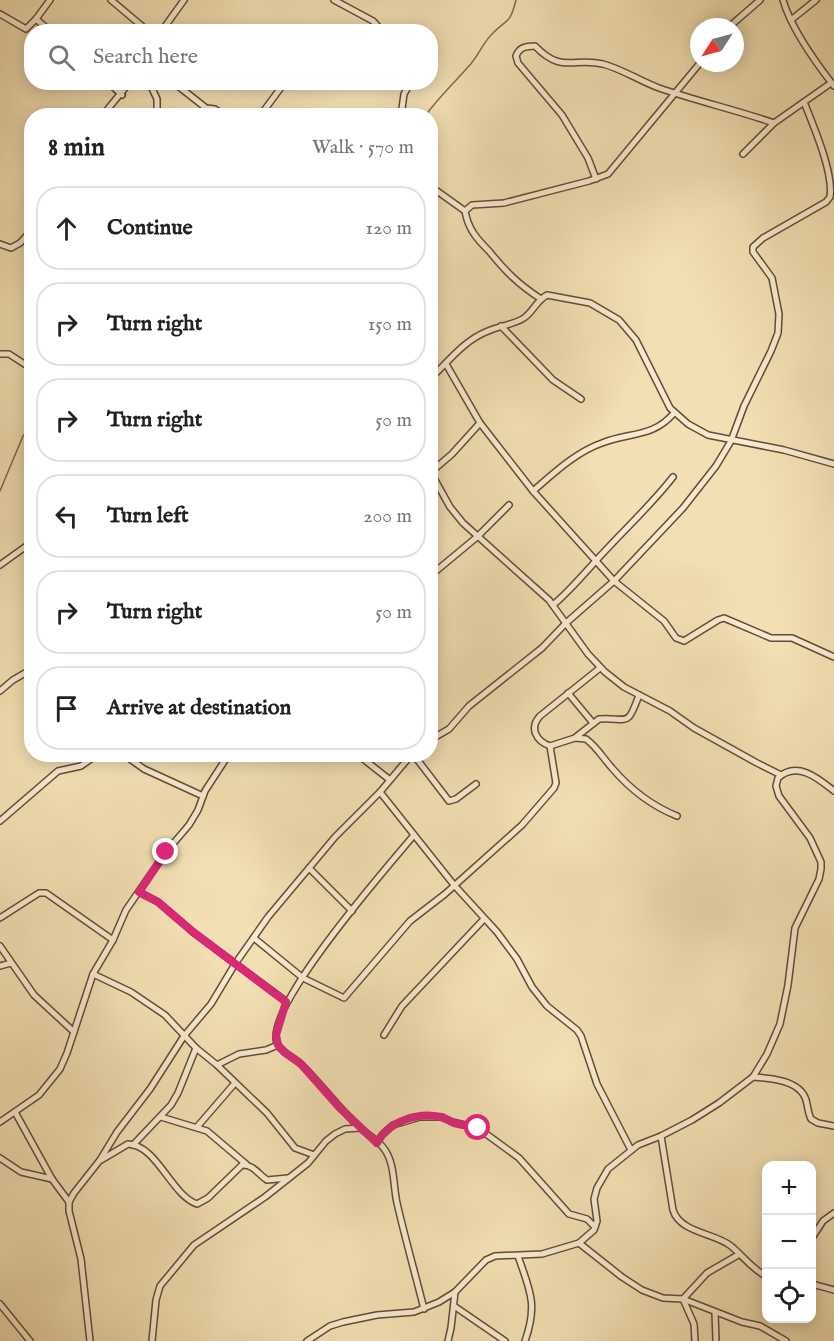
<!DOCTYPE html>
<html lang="en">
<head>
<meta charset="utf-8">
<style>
  :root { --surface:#fff; --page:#f6f6f6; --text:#222; --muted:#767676; --line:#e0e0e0 }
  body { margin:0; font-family:"IM FELL English",serif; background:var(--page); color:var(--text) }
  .controls { position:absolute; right:18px; bottom:18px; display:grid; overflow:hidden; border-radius:12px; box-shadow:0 3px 15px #0003 }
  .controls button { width:54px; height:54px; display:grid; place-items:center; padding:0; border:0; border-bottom:2px solid var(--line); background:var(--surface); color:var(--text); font:30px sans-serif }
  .compass { position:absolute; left:690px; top:18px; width:54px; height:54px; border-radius:50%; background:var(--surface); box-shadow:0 3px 15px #0003; rotate:234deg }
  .stop { position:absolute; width:18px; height:18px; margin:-14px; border:4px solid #db2777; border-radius:50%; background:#fff }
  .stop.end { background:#db2777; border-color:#fff; box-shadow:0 2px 6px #0008 }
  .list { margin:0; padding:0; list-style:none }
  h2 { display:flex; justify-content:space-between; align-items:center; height:78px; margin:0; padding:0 24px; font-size:26px }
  h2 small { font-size:20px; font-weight:400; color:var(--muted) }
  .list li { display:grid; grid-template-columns:39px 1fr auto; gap:18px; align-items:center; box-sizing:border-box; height:84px; margin:0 12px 12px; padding:0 12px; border:2px solid var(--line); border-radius:24px }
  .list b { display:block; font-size:22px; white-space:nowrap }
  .list em { font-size:20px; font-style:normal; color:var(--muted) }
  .icon { flex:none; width:33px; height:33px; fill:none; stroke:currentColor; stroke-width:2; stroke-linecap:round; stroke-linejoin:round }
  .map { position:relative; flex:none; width:834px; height:1341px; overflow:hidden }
  .search { position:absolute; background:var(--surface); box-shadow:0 3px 15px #0003; left:24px; top:24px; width:414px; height:66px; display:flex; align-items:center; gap:15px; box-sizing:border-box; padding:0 21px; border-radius:24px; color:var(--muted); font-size:22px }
  .panel { position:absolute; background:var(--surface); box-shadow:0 3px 15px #0003; left:24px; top:108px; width:414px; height:654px; border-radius:24px }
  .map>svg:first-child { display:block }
</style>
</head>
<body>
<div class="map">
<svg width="834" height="1341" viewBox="0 0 834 1341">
  <rect width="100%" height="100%" fill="#f2dfb3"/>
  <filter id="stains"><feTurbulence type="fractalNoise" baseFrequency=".00333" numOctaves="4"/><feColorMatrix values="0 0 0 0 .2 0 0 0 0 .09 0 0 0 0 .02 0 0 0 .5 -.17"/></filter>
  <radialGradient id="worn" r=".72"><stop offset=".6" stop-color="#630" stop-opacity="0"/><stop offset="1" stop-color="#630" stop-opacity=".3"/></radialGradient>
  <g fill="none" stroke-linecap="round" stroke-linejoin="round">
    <g stroke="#806850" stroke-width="1.5">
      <path d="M 425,116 C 438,98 454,83 468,67 C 478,57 483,42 493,33 C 508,18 510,24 516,0"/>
      <polyline points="0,491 23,436 32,426"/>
    </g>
    <g stroke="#654b38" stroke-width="8">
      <g id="minor">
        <polyline points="111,0 149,32"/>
        <polyline points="334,0 373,21 383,32"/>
        <path d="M 783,0 C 791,28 816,63 834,86"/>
        <polyline points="0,14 26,29 36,19 50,0"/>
        <polyline points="36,19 51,32"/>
        <polyline points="791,20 816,0"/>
        <polyline points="729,27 760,0"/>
        <polyline points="161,32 184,0"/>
        <polyline points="108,82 122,95"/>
        <polyline points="149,82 157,99 157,116"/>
        <polyline points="173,82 206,108 215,109 226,116"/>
        <polyline points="102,116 130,82"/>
        <polyline points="260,116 285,82"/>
        <polyline points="401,116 404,94 411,82"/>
        <polyline points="743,154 774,123 831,83"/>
        <path d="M 596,179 L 588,158 L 562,115 L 518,63 L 516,56 C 520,46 526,47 535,46 C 562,74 573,57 603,64 C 622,69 640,81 659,88 C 697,101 736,110 774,123"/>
        <polyline points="430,186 465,211"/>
        <polyline points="0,244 11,248 20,243 32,230"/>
        <path d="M 541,299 C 518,284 506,272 489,251 C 477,239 468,229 465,211 L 472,205 L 504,203 L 589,181 L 608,174 L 700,63"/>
        <polyline points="501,326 553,380 581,399"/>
        <polyline points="0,354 9,354 32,369"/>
        <polyline points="446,364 480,423 533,491 614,581 664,621 676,638 684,641 718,620 724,618 771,638 792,638 834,657"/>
        <path d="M 430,379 C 449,361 463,341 488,331 C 499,326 513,325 524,318 C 533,312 536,301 547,295 L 590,303 L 619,320 L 636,340 L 670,408 L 688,424 L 708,435 L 784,450 L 834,464"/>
        <polyline points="430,471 450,507 463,523 549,600 588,654 605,672 624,687 670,711 694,728 757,763 781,775"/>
        <polyline points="431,472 452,454 480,423"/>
        <path d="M 533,491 C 554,473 576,452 602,443 C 629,432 653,438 674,413"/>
        <polyline points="0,565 32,542"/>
        <polyline points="430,576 477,537 509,505"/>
        <path d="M 553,605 C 572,589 587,570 604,552 C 627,527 652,504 673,477"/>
        <path d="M 600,668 L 540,716 C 529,728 536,741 550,746 L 575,738 L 586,739 C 597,747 603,758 612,768 C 630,789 652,806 677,816"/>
        <polyline points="0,691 13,680 32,669"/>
        <polyline points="568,693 593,723"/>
        <path d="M 576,737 L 599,719 C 628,717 627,729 639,695"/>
        <path d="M 430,740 L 449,729 L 469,706 L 542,648 L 566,623 L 614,581 L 683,508 L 716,466 L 731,441 L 744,406 L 771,351 L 778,333 L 779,314 L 772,278 L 753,252 L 753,247 L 763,238 L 826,202 L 830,197 C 834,173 813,125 804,102"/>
        <polyline points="123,754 144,769 203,796"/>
        <polyline points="286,754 292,757 300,754"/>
        <polyline points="357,754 390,780"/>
        <polyline points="413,754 449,801 456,799 476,784"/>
        <polyline points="380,792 454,885 497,932 517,959 532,987 547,1006 577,1030 581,1036 597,1084 631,1150"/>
        <polyline points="0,821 58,771 81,766 98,754"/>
        <path d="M 414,835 C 391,863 257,1014 278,1045 C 284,1054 295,1058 302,1065 C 322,1085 338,1107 358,1126 C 366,1134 379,1140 385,1150 C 395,1165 393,1185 397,1203 C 405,1238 415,1273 424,1309"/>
        <polyline points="309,868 352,911"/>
        <polyline points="139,892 158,902 193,932 287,1002"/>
        <polyline points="0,918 39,893 46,893 113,940"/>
        <polyline points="254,938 303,978 344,998 410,921 445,894 522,825 554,788 556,783 550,746"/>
        <polyline points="0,946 34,995 74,1032"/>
        <polyline points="0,966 11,963"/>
        <polyline points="93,974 131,992 165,1015 196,1048 217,1065 267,1113 295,1148 314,1155"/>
        <polyline points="384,1035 402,1006 484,919"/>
        <polyline points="217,1065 239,1054 266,1050 278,1045"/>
        <path d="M 753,1077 C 770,1078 800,1080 806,1100 C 808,1107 808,1113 811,1119 L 818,1123 L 834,1126"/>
        <polyline points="15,1112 52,1179 69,1202"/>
        <polyline points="161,1117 207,1131 246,1164"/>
        <polyline points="0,1122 39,1095 60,1069 67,1053 93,974 113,940 126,910 166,852 189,825 198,810 205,791 229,754"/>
        <polyline points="197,1127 235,1083"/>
        <path d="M 661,1136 L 673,1210 C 680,1233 715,1233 731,1246 C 743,1256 752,1269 766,1276"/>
        <polyline points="377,1143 382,1135 393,1125 420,1117 442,1117 452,1122 478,1128 519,1158 569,1214 587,1219 595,1227"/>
        <polyline points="133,1145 171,1105 178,1093 196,1048"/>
        <polyline points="0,1158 21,1172 52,1179"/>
        <path d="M 101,1160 L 128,1144 C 157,1145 171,1195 197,1204 L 208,1198 L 242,1165 C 253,1164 259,1175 267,1180 L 288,1178"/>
        <polyline points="812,1238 823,1221 834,1213"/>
        <polyline points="579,1243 622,1277 642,1290 663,1298 683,1299 742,1322 760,1326 786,1341"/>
        <path d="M 518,1256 C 530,1291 538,1304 525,1341"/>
        <polyline points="812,1284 834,1290"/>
        <polyline points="0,1304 30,1341"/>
        <polyline points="454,1306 505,1341"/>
        <polyline points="715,1312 716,1341"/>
        <polyline points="90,1341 81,1259 69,1211 69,1202 74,1193 100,1160 117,1132 150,1089 184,1036 211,1004 235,964 268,917 335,837 380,792 412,754"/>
        <polyline points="152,1341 156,1300 160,1286 194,1245 265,1197 308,1163 326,1141 335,1134 345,1129 360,1128"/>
        <path d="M 307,1341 L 330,1326 L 343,1322 L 377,1315 L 414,1312 L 439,1302 L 455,1292 L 486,1260 L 495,1256 L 542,1254 L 579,1243 L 594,1230 L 597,1221 L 594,1199 L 597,1188 L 608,1169 L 638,1145 L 661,1136 L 692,1120 L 719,1103 L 753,1077 L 767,1054 L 780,1024 L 788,985 L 795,928 L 819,879 L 821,869 L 821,862 L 810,838 L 779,796 L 776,786 L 778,778 C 797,760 819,779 834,791"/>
        <polyline points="448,1341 451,1328 455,1292"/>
        <polyline points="695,1341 694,1324 683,1299 707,1273 738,1255"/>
      </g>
    </g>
    <use href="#minor" stroke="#f7eace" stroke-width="5"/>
  </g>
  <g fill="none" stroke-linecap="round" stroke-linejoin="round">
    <path stroke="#db2777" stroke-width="8" d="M 166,852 L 139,892 L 158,902 L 193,932 L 286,1002 L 276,1035 L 278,1045 L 284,1052 L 301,1064 L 339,1107 L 377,1143 C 388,1121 418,1112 441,1117 C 445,1118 449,1121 454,1123 C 462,1125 470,1126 478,1128"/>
  </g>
  <rect width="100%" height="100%" filter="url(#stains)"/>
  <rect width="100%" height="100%" fill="url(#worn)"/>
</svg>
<div class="controls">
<button>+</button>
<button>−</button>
<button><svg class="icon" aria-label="locate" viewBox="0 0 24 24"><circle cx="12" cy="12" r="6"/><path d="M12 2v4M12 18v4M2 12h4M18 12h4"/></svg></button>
</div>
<svg class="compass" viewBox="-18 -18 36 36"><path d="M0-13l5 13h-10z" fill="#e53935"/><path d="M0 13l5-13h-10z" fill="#767676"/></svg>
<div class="stop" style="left:478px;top:1128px"></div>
<div class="stop end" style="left:166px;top:852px"></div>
<div class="search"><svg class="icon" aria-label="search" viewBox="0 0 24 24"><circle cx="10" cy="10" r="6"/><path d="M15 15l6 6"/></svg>Search here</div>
<section class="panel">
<h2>8 min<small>Walk · 570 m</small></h2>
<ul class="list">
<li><svg class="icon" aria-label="ahead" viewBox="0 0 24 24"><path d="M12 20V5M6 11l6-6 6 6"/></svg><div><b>Continue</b></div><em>120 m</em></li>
<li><svg class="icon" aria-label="right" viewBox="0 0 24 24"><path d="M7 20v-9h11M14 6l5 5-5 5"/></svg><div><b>Turn right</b></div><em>150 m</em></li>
<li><svg class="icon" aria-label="right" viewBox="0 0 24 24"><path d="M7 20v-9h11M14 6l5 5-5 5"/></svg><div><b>Turn right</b></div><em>50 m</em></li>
<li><svg class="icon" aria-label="left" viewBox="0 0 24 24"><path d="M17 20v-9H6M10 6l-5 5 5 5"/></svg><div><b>Turn left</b></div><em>200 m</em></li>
<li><svg class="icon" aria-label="right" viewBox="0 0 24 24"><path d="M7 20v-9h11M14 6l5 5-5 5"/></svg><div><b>Turn right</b></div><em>50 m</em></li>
<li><svg class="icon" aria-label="arrive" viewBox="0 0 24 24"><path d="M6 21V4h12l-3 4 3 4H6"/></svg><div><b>Arrive at destination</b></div></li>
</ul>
</section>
</div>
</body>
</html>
